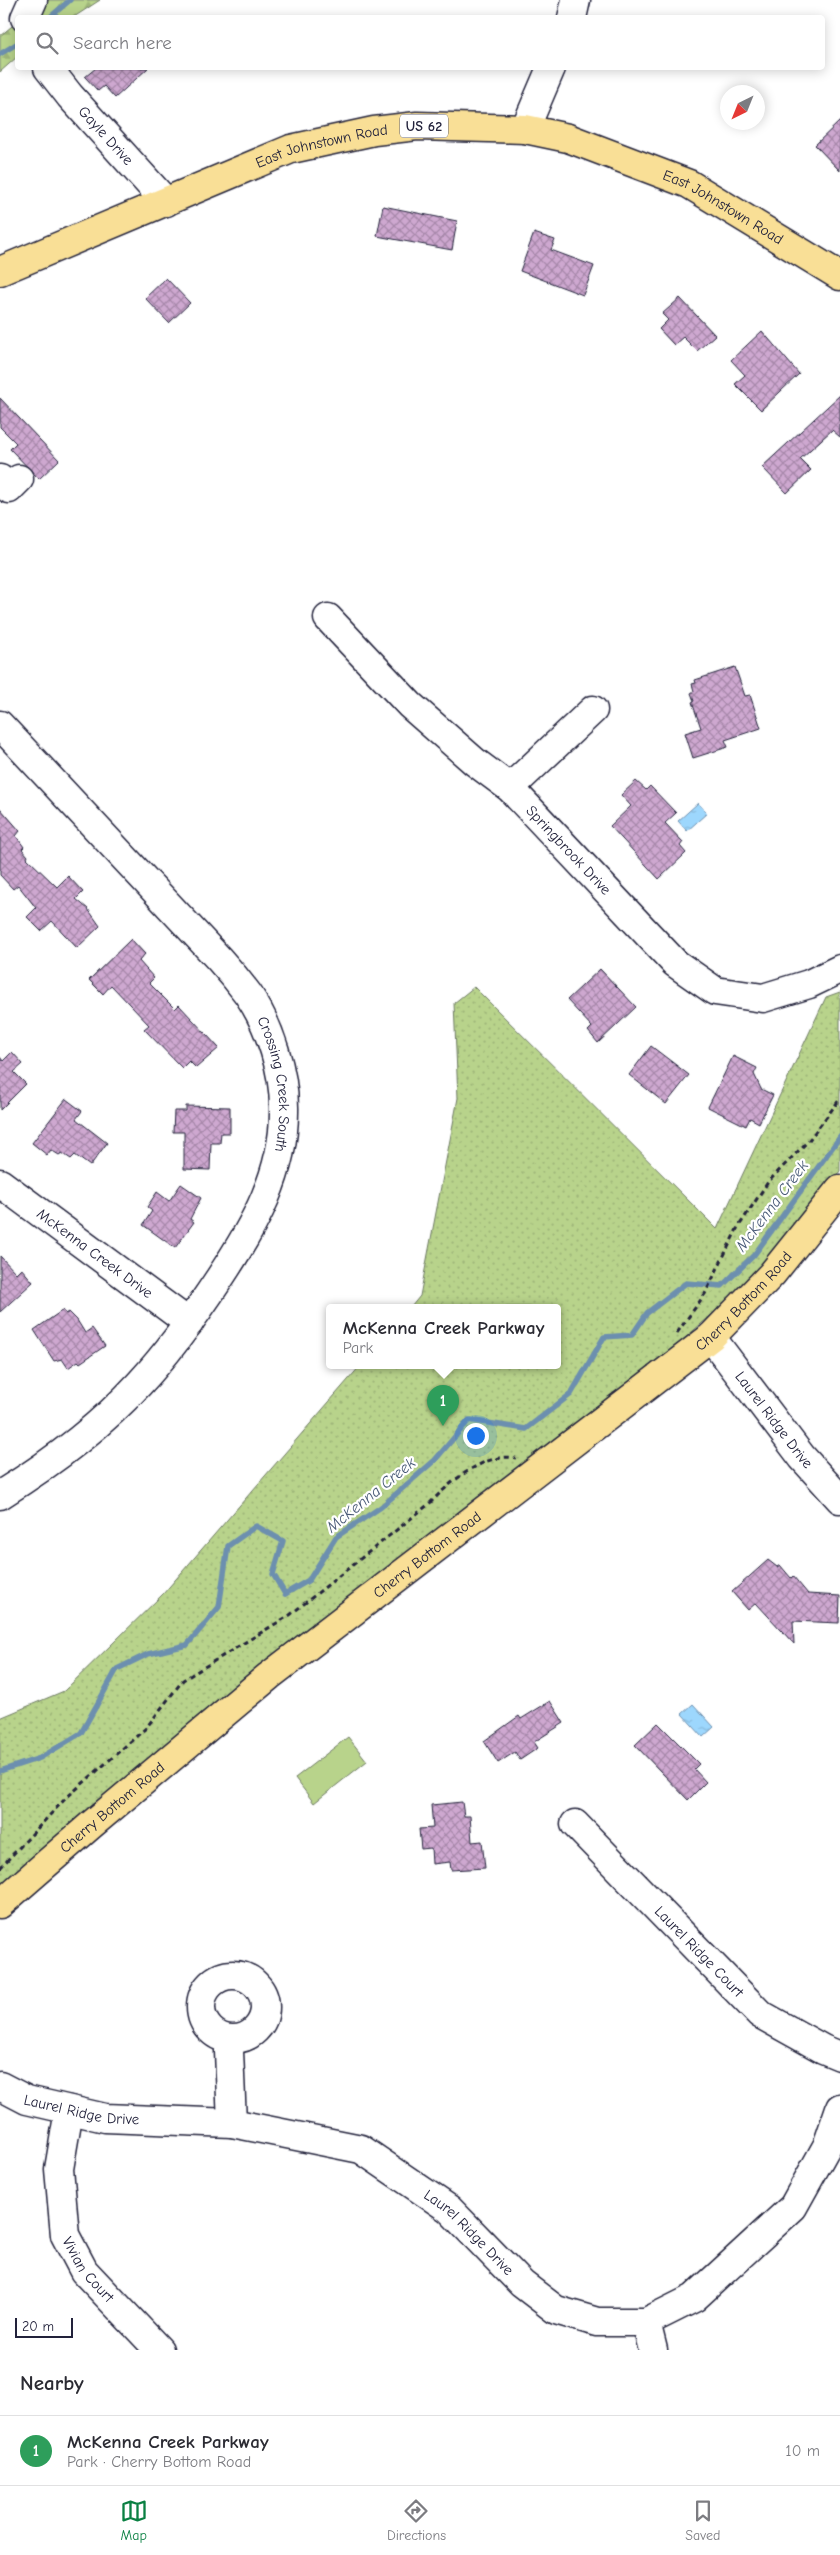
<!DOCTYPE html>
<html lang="en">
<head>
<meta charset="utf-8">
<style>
  :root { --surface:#fff; --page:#f7f7f7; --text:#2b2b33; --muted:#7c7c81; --line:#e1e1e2; --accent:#0b8043 }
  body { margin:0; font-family:"Comic Neue",sans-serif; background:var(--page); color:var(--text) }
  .compass { position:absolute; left:720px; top:85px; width:45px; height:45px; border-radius:50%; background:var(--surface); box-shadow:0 2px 12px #0003; rotate:223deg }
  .scale { position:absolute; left:15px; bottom:12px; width:58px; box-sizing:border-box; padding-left:5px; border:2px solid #22223b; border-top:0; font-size:14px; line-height:18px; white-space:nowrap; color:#22223b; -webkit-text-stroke:4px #fff; paint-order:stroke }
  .you { position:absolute; left:475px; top:1435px; width:18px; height:18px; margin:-12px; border:4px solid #fff; border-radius:50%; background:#1a73e8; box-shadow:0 0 0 8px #1a73e833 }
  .badge { display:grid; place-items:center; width:32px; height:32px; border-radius:50%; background:var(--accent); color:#fff; font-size:16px; font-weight:700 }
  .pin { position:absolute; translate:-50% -41px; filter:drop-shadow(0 1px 2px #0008) }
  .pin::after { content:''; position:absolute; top:26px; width:18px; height:15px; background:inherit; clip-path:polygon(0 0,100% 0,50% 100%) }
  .popup { position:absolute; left:326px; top:1304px; width:235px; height:65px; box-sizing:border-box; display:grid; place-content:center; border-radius:5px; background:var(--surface); filter:drop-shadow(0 1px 4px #0005); font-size:16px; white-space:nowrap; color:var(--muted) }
  .popup b { font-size:19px; color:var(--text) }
  .popup::after { content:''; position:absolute; left:50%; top:100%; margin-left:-10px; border:10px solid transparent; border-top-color:var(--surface) }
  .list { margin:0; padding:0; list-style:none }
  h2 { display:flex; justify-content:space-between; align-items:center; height:65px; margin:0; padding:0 20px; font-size:21px }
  h2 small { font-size:16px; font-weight:400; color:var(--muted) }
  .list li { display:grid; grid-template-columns:32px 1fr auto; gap:15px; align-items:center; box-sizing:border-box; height:70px; padding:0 20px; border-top:1px solid var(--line) }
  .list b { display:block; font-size:19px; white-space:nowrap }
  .list p { margin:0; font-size:16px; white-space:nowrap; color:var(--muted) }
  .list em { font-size:16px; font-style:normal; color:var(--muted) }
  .icon { flex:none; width:28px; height:28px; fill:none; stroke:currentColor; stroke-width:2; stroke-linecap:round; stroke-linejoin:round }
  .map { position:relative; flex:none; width:840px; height:2350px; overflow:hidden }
  .search { position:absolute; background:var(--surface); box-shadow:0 2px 12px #0003; left:15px; right:15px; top:15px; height:55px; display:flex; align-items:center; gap:12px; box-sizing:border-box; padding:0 18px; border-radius:5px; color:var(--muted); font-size:19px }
  .sheet { height:135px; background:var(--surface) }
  nav { display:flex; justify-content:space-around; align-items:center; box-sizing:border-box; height:70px; border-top:1px solid var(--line); background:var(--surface); font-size:14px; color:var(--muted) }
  nav a { display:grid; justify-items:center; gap:2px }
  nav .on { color:var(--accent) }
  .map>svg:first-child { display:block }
</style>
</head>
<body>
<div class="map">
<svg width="840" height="2350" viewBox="0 0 840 2350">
  <defs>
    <pattern id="green-dots" width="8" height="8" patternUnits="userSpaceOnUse" patternTransform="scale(1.25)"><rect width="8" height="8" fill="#b8d38b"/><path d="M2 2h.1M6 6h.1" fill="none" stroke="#9eb579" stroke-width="1.8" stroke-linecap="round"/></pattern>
    <pattern id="forest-firs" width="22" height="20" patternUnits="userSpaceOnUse" patternTransform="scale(1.25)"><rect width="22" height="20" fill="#b8d38b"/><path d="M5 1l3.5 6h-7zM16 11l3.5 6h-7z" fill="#9eb579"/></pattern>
    <pattern id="water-ripples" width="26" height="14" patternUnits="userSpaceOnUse" patternTransform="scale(1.25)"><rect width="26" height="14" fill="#9dd7fd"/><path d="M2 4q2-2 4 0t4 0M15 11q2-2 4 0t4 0" fill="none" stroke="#87b8da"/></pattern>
    <pattern id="building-cross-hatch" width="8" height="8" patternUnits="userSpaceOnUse" patternTransform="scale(1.25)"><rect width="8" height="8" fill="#cea8d0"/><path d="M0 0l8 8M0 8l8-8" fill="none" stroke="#a788aa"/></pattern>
  </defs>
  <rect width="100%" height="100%" fill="#fff"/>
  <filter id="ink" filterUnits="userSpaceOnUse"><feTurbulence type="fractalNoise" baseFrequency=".02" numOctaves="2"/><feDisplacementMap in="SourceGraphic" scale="10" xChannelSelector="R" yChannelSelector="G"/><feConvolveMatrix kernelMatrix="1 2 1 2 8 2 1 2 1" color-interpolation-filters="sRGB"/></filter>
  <g filter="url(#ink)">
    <polygon fill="url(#green-dots)" stroke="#6d7a63" points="474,987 717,1229 826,997 840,992 840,1171 753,1279 633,1383 0,1888 0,1718 64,1691 163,1594 361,1365 557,1365 557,1307 411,1307 420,1296 458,1098 454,1003"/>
    <g fill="url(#forest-firs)" stroke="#6d7a63">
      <polygon points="44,0 100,0 74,17 23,18"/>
      <polygon points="17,22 17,57 0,72 0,36"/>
    </g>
    <polygon fill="#b8d38b" stroke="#6d7a63" points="348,1737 367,1761 314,1803 295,1778"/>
    <g fill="url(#water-ripples)" stroke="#6c8faf">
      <polygon points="698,803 707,813 687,831 678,821"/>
      <polygon points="693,1704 714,1727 703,1737 682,1714"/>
    </g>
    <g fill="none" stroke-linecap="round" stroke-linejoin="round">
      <g stroke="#6c8faf" stroke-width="5.5">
        <polyline points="49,18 70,0"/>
        <polyline points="0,54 18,43"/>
        <polyline points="0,1771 40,1758 81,1733 117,1669 148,1654 187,1645 219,1607 228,1546 256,1526 283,1541 273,1574 285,1594 309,1580 336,1537 381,1507 435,1460 469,1420 526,1429 571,1394 604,1337 632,1335 647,1313 686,1283 722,1286 754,1255 840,1137"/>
      </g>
    </g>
    <g fill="url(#building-cross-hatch)" stroke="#22223b">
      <polygon points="96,68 148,68 115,98 104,86 98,91 85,77"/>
      <polygon points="840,121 840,171 815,145"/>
      <polygon points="383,206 457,221 452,250 377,236"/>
      <polygon points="534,233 555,240 551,250 594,266 583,295 520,271"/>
      <polygon points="166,278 190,303 169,323 145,298"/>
      <polygon points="680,298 715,335 697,351 683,337 674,345 659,329 668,320 662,314"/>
      <polygon points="762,331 799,374 761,410 735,384 745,375 731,360"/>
      <polygon points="840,395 840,437 832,430 800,459 811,470 787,493 762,467"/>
      <polygon points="0,398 59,460 39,479 10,449 16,443 0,427"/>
      <polygon points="735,667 745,696 750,695 761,728 725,740 728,747 693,758 685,733 701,728 692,702 694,701 691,693 694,691 692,684 696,683 695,680"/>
      <polygon points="636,781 646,790 650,786 676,813 665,823 683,842 680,846 686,853 659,879 610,826 631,806 621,795"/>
      <polygon points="0,808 20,831 16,836 24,847 22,849 28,856 27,858 57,887 68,876 83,892 76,899 88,909 100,926 77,948 52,921 41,931 27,917 36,908 18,885 13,889 0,875"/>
      <polygon points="131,939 145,954 139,961 154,978 149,983 175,1009 179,1005 219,1048 196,1068 189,1061 182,1068 144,1029 149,1025 111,985 103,994 89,980"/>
      <polygon points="600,969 636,1007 598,1043 588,1031 592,1027 567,1000"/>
      <polygon points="651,1046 689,1075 666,1104 629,1075"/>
      <polygon points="12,1052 23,1064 14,1072 26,1084 0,1110 0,1057 3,1061"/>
      <polygon points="733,1056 757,1068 754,1074 761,1089 773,1095 759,1123 750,1118 746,1126 708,1107"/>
      <polygon points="66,1099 82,1111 76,1119 107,1143 90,1166 75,1155 71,1159 62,1153 59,1155 51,1150 47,1155 32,1143"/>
      <polygon points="186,1106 230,1107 230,1133 221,1133 220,1143 211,1143 210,1170 184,1169 184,1132 173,1132 174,1111 186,1111"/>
      <polygon points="181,1184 201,1198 190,1219 194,1222 175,1248 143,1225 152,1211 147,1207 157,1192 169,1201"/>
      <polygon points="0,1256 16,1273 21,1268 33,1282 0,1312"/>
      <polygon points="63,1310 66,1314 69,1312 77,1320 85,1333 92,1328 105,1346 80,1363 78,1361 68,1368 62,1359 54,1361 34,1330"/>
      <polygon points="768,1560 777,1567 780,1565 791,1578 793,1576 808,1594 840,1596 839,1623 793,1621 794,1644 756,1603 748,1610 732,1592"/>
      <polygon points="550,1701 564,1723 534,1742 538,1748 520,1760 515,1752 498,1763 484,1741 519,1716 521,1719"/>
      <polygon points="658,1723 699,1764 694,1769 706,1782 688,1800 635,1745"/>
      <polygon points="462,1802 464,1816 470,1816 472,1842 482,1841 485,1868 451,1870 450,1862 432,1864 431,1848 421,1849 419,1829 433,1828 431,1805"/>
    </g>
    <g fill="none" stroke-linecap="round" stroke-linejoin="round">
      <g stroke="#22223b" stroke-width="31">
        <g id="minor">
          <polyline points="25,18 33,0"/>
          <polyline points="572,18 576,0"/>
          <path id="s1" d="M 48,68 L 70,96 L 166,202"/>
          <polyline points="525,129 551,68"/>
          <polyline points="0,479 9,489 19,479"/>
          <path id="s2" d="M 328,618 L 410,705 L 475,762 L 510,788 L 675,963 L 715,991 L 763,998 L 809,984 L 840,969"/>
          <path id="s3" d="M 0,725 L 219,959 C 229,970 239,982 248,994 C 270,1026 285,1073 284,1112 C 284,1173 254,1226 221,1276 C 196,1314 170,1351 139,1384 C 99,1428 50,1464 0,1495"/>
          <polyline points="510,788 593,710"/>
          <path id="s4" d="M 0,1183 L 189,1323"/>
          <path id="s5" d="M 711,1337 L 802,1457 L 840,1499"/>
          <path id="s6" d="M 575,1824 L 760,2014 L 823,2049 L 840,2056"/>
          <circle cx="233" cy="2007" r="32"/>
          <polyline points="231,2040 229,2051 232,2123"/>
          <path id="s7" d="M 0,2086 L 27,2100 L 105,2118 L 232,2123 L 361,2149 L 449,2209 L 522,2284 L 556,2310 L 597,2322 L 646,2322 L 694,2298 L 793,2207 L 827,2146 L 840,2108"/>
          <path id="s8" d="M 69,2110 L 59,2169 L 65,2235 L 84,2271 L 159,2350"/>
          <polyline points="646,2322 653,2350"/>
        </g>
      </g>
      <g stroke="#22223b" stroke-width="31">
        <g id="major">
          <path id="s9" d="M 0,1904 L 91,1825 L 269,1676 L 711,1337 L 772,1274 L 840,1189"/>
        </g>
      </g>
      <g stroke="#22223b" stroke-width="31">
        <g id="highway">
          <path id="s10" d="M 0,271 L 291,149 L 374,131 L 417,126 L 525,129 L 568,138 L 689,184 L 840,276"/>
        </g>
      </g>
      <g stroke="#22223b" stroke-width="3" stroke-dasharray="5 4" stroke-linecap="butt">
        <polyline points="677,1333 705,1294 737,1229 768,1182 809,1140 840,1099"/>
        <path d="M 0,1868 L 65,1799 L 146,1728 L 183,1680 L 290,1615 L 429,1504 C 450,1482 485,1452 516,1458"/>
      </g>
      <use href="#minor" stroke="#fff" stroke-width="28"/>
      <use href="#major" stroke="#f9df96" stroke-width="28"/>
      <use href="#highway" stroke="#f9df96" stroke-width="28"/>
    </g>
  </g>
  <g text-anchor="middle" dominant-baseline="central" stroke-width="4.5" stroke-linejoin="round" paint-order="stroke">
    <rect fill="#fff" stroke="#646476" stroke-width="1" x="400" y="114.5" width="48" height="23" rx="4"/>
    <g font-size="14" font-weight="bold" fill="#22223b">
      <text x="424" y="126">US 62</text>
    </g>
    <g font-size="15" fill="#22223b" stroke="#fff">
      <text stroke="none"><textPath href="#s1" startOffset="89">Gayle Drive</textPath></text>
      <text stroke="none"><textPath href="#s10" startOffset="346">East Johnstown Road</textPath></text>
      <text stroke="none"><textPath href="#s10" startOffset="766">East Johnstown Road</textPath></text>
      <text stroke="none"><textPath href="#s2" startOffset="335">Springbrook Drive</textPath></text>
      <text stroke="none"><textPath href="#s3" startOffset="462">Crossing Creek South</textPath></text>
      <text stroke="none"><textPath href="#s4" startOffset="118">McKenna Creek Drive</textPath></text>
      <text stroke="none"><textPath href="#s9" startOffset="958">Cherry Bottom Road</textPath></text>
      <text stroke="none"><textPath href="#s5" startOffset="104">Laurel Ridge Drive</textPath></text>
      <text stroke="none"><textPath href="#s9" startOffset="552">Cherry Bottom Road</textPath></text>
      <text stroke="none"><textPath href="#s9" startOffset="148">Cherry Bottom Road</textPath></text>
      <text stroke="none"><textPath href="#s6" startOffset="178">Laurel Ridge Court</textPath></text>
      <text stroke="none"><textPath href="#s7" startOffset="86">Laurel Ridge Drive</textPath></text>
      <text stroke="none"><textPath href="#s7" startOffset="506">Laurel Ridge Drive</textPath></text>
      <text stroke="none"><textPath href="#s8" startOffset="168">Vivian Court</textPath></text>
    </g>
    <g font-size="16" font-style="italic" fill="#475875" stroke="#fff">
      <text transform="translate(772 1206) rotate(-53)">McKenna Creek</text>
      <text transform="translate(371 1495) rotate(-39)">McKenna Creek</text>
    </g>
  </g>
</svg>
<svg class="compass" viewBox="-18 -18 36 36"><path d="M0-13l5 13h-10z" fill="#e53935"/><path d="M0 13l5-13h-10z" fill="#7c7c81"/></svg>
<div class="scale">20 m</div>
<div class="you"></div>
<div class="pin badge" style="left:443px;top:1426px;background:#2e9e5b">1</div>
<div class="popup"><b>McKenna Creek Parkway</b>Park</div>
<div class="search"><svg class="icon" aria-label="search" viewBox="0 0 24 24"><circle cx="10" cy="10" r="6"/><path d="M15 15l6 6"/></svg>Search here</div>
</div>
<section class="sheet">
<h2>Nearby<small></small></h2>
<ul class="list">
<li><span class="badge" style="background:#2e9e5b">1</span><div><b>McKenna Creek Parkway</b><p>Park · Cherry Bottom Road</p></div><em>10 m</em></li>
</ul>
</section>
<nav>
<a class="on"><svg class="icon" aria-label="map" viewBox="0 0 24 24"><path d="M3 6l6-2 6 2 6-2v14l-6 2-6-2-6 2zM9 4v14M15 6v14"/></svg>Map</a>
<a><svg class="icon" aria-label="directions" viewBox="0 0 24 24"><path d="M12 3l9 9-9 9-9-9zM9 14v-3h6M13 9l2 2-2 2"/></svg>Directions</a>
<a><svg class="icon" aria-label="saved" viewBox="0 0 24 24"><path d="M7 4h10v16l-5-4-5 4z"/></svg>Saved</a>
</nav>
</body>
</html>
